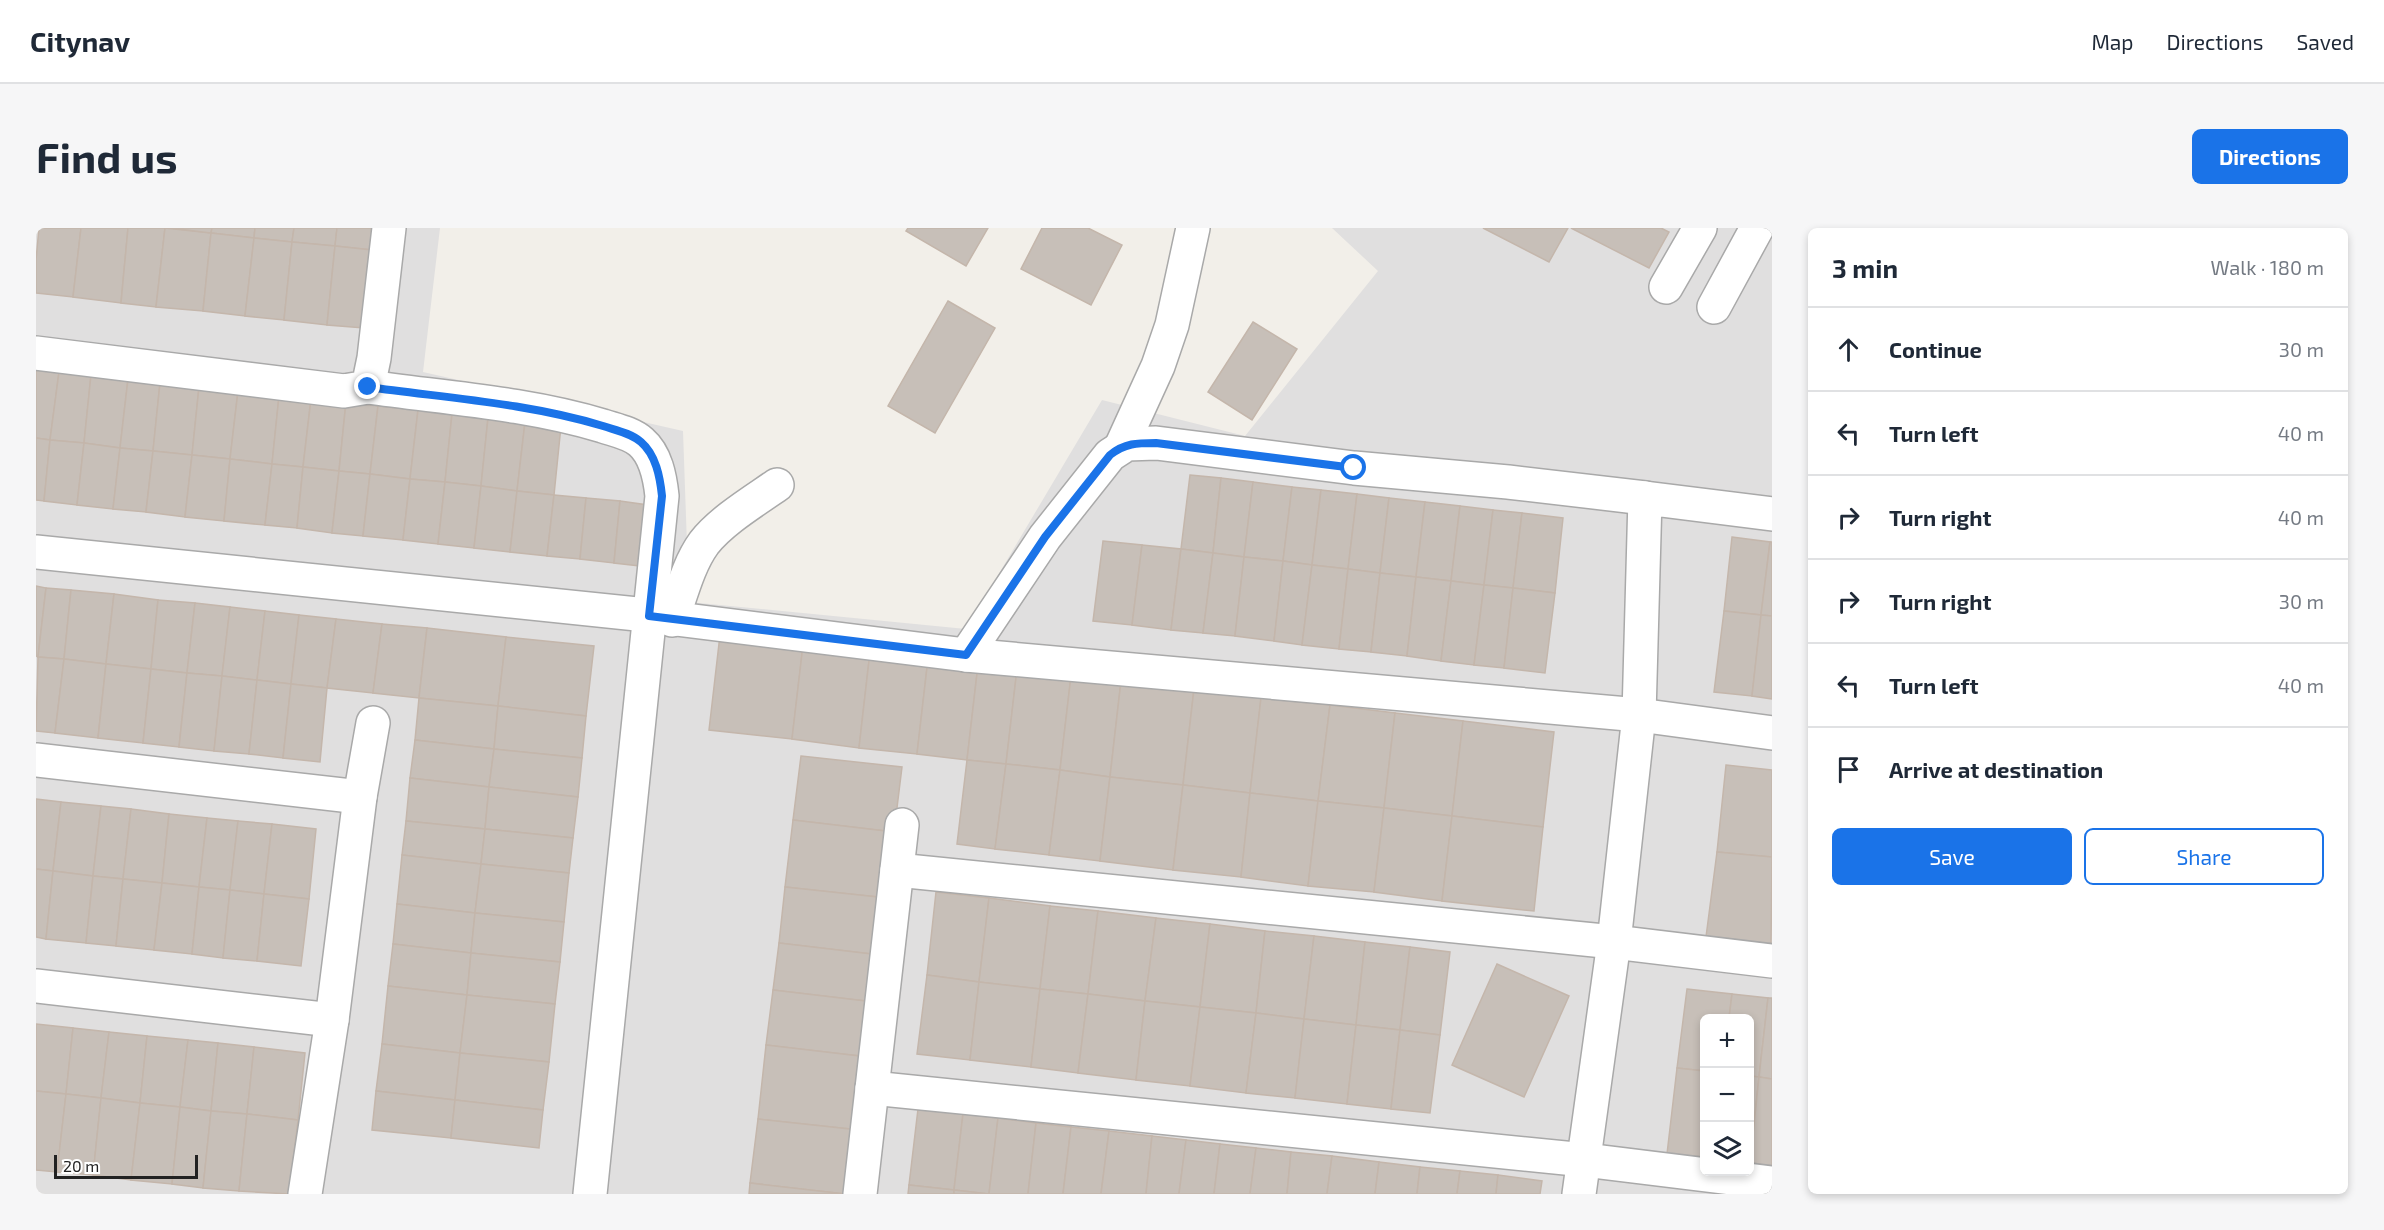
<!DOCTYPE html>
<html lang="en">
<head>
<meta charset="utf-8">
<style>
  :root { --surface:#fff; --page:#f6f6f7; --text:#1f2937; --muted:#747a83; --line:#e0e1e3; --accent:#1a73e8 }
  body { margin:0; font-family:"Exo 2",sans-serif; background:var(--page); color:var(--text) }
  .controls { position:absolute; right:18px; bottom:18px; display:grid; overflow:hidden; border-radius:9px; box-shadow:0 3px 9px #0003 }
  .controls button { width:54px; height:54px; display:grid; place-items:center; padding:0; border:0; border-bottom:2px solid var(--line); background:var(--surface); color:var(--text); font:30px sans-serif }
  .scale { position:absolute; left:18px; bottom:15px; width:144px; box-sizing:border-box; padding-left:6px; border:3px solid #222; border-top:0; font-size:16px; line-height:21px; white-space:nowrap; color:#222; -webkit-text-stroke:4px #fff; paint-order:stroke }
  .stop { position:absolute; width:18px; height:18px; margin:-14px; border:4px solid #1a73e8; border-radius:50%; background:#fff }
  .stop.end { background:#1a73e8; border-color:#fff; box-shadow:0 2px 6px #0008 }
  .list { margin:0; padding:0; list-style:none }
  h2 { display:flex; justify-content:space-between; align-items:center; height:78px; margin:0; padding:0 24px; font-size:26px }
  h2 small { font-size:20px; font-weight:400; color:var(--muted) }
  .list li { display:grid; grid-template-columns:39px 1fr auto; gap:18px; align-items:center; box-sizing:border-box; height:84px; padding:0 24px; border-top:2px solid var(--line) }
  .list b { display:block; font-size:22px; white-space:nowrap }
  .list em { font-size:20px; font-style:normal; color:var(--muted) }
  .actions { display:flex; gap:12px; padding:18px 24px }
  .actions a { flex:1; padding:14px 0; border:2px solid var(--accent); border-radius:9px; text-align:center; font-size:21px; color:var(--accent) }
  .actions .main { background:var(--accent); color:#fff }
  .icon { flex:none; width:33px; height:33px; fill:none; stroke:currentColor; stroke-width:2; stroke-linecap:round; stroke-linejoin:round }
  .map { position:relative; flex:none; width:1736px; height:966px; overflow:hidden; border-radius:9px }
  header { display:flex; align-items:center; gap:36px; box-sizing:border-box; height:84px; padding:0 30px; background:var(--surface); border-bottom:2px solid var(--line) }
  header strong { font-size:28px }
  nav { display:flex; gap:33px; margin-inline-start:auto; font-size:21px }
  .intro { display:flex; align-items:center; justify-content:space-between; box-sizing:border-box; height:144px; padding:0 36px }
  h1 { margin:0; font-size:42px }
  .button { padding:15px 27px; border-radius:9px; background:var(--accent); color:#fff; font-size:21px; font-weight:700 }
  main { display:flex; gap:36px; padding:0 36px }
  aside { flex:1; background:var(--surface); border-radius:9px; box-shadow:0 3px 9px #0003 }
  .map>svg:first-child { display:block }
</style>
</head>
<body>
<header>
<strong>Citynav</strong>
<nav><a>Map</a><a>Directions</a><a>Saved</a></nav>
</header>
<div class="intro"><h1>Find us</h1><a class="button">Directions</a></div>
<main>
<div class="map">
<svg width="1736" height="966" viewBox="0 0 1736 966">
  <rect width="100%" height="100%" fill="#f2efe9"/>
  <path fill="#e0dfdf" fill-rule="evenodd" d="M 0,0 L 404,0 L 387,144 L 647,203 L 653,374 L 930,401 L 1066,172 L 1209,208 L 1342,43 L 1296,0 L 1736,0 L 1736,966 L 0,966 ZM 1668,790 L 1714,790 L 1714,944 L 1668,944 Z"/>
  <g fill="#c7bfb8" stroke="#c4b6ab" stroke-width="1.5">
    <polygon points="3,0 45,0 37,69 0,65 0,32"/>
    <polygon points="45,0 92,0 85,75 37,69"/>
    <polygon points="92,0 129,0 120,79 85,75"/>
    <polygon points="129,0 175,5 167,83 120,79"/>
    <polygon points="135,0 176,0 175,5"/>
    <polygon points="176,0 219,0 218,10 175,5"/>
    <polygon points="219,0 258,0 256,14 218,10"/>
    <polygon points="258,0 301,0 299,18 256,14"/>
    <polygon points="301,0 338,0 336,22 299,18"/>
    <polygon points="872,0 952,0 930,38 870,3"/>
    <polygon points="1006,0 1052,0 1086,17 1055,77 985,41"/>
    <polygon points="1447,0 1532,0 1513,34"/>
    <polygon points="1535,0 1625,0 1633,4 1613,40"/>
    <polygon points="175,5 218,10 209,88 167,83"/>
    <polygon points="218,10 256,14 248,92 209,88"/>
    <polygon points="256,14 299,18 291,97 248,92"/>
    <polygon points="299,18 336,22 328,100 291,97"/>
    <polygon points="912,73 959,100 899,205 852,178"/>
    <polygon points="1217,94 1261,121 1216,192 1172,164"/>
    <polygon points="0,141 23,144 14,212 0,210"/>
    <polygon points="23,144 55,147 48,215 14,212"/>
    <polygon points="55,147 92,151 84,220 48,215"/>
    <polygon points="92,151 124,155 117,223 84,220"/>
    <polygon points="124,155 163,159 156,227 117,223"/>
    <polygon points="163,159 202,163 194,231 156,227"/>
    <polygon points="202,163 243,168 236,236 194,231"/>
    <polygon points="243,168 275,171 267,239 236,236"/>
    <polygon points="275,171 310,174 303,243 267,239"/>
    <polygon points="310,174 342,178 334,246 303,243"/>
    <polygon points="342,178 382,182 374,251 334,246"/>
    <polygon points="382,182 416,186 409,254 374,251"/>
    <polygon points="416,186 452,190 445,258 409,254"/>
    <polygon points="452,190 489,194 481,263 445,258"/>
    <polygon points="489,194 525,198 518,267 481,263"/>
    <polygon points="0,210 14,212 8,273 0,272"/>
    <polygon points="14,212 48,215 41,277 8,273"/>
    <polygon points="48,215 84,220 77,281 41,277"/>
    <polygon points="84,220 117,223 110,284 77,281"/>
    <polygon points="117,223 156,227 149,289 110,284"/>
    <polygon points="156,227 194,231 188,293 149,289"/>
    <polygon points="194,231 236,236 229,297 188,293"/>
    <polygon points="236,236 267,239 261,300 229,297"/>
    <polygon points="267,239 303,243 296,305 261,300"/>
    <polygon points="303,243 334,246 327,308 296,305"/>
    <polygon points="334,246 374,251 367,312 327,308"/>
    <polygon points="1154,247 1185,250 1177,325 1145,321"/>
    <polygon points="1185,250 1217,254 1208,329 1177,325"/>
    <polygon points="374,251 409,254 402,316 367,312"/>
    <polygon points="409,254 445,258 438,320 402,316"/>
    <polygon points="1217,254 1256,259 1247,333 1208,329"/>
    <polygon points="445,258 481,263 474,324 438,320"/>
    <polygon points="1256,259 1285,262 1276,337 1247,333"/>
    <polygon points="1285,262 1321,266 1312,341 1276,337"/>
    <polygon points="481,263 518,267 511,328 474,324"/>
    <polygon points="1321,266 1353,270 1344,345 1312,341"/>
    <polygon points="518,267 550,270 544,331 511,328"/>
    <polygon points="550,270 584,273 578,335 544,331"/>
    <polygon points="1353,270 1389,274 1380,349 1344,345"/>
    <polygon points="584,273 619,278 612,339 578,335"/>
    <polygon points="1389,274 1424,278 1415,353 1380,349"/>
    <polygon points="1424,278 1457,282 1448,357 1415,353"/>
    <polygon points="1457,282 1486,285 1477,360 1448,357"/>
    <polygon points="1486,285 1527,290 1519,365 1477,360"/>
    <polygon points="1696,309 1734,314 1725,387 1688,383"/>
    <polygon points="1067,313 1106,317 1096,397 1057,393"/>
    <polygon points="1734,314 1736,314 1736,388 1725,387"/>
    <polygon points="1106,317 1145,321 1135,402 1096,397"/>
    <polygon points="1145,321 1177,325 1167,405 1135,402"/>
    <polygon points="1177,325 1208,329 1199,408 1167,405"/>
    <polygon points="1208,329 1247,333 1238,413 1199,408"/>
    <polygon points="1247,333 1276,337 1266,417 1238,413"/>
    <polygon points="1276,337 1312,341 1303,421 1266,417"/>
    <polygon points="1312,341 1344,345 1335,424 1303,421"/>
    <polygon points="1344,345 1380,349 1371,428 1335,424"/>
    <polygon points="1380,349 1415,353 1405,433 1371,428"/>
    <polygon points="1415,353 1448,357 1438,437 1405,433"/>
    <polygon points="1448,357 1477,360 1468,440 1438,437"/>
    <polygon points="0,358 10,360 2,429 0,428"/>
    <polygon points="10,360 35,362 28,431 2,429"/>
    <polygon points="1477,360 1519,365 1509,445 1468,440"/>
    <polygon points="35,362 78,366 70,436 28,431"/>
    <polygon points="78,366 122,372 115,441 70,436"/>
    <polygon points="122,372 159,375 151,445 115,441"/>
    <polygon points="159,375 194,379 186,448 151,445"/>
    <polygon points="194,379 229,383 221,452 186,448"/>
    <polygon points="229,383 263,387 255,456 221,452"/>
    <polygon points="1688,383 1725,387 1716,468 1678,464"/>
    <polygon points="263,387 300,391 291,460 255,456"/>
    <polygon points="1725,387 1736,388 1736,471 1716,468"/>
    <polygon points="300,391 346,396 337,465 291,460"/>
    <polygon points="346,396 391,400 383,470 337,465"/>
    <polygon points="391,400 470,409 462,478 383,470"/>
    <polygon points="684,407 767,417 756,511 673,502"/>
    <polygon points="470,409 558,418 550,488 462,478"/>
    <polygon points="767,417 834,424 823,520 756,511"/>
    <polygon points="834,424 892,431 881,526 823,520"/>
    <polygon points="2,429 28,431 19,505 0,503"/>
    <polygon points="28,431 70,436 62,510 19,505"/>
    <polygon points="892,431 942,437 931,532 881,526"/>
    <polygon points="70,436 115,441 107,515 62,510"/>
    <polygon points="942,437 981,441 970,536 931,532"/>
    <polygon points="115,441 151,445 143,519 107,515"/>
    <polygon points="981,441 1035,448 1024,542 970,536"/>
    <polygon points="151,445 186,448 178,523 143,519"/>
    <polygon points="186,448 221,452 213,526 178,523"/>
    <polygon points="1035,448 1085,453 1074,549 1024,542"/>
    <polygon points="221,452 255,456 247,530 213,526"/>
    <polygon points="1085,453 1158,461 1147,557 1074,549"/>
    <polygon points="255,456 291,460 284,534 247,530"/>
    <polygon points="1158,461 1225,470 1214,565 1147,557"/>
    <polygon points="383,470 462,478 458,521 379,512"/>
    <polygon points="1225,470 1294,477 1282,573 1214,565"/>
    <polygon points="1294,477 1359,485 1348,580 1282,573"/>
    <polygon points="462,478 550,488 546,530 458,521"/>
    <polygon points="1359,485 1427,493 1416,588 1348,580"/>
    <polygon points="1427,493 1518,504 1507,599 1416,588"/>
    <polygon points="379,512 458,521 453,559 374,550"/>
    <polygon points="458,521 546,530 542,569 453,559"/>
    <polygon points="765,528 866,539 858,604 757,592"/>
    <polygon points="931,532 970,536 959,621 921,616"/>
    <polygon points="970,536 1024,542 1013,627 959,621"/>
    <polygon points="1690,537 1736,542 1736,629 1681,624"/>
    <polygon points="1024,542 1074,549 1064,633 1013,627"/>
    <polygon points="1074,549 1147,557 1137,642 1064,633"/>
    <polygon points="374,550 453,559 449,601 370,593"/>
    <polygon points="1147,557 1214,565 1205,649 1137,642"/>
    <polygon points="453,559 542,569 537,610 449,601"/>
    <polygon points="1214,565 1282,573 1272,658 1205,649"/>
    <polygon points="0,571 25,574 17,643 0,641"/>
    <polygon points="1282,573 1348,580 1338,664 1272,658"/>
    <polygon points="25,574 65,578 57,648 17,643"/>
    <polygon points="65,578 95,581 87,651 57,648"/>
    <polygon points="1348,580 1416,588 1406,673 1338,664"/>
    <polygon points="95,581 133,586 126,655 87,651"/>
    <polygon points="133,586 171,590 163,659 126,655"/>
    <polygon points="1416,588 1507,599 1498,683 1406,673"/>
    <polygon points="171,590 202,593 194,662 163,659"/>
    <polygon points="757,592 858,604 851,670 749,659"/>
    <polygon points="202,593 236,596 228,666 194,662"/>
    <polygon points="370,593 449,601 445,636 366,627"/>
    <polygon points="236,596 280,601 273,671 228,666"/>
    <polygon points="449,601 537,610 533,645 445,636"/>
    <polygon points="1681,624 1736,629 1735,717 1670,709"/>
    <polygon points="366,627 445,636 439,685 361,676"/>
    <polygon points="445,636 533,645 528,694 439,685"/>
    <polygon points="0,641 17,643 10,711 0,709"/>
    <polygon points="17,643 57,648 50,715 10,711"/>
    <polygon points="57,648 87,651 80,718 50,715"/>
    <polygon points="87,651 126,655 118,722 80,718"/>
    <polygon points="126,655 163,659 156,726 118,722"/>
    <polygon points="163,659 194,662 187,730 156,726"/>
    <polygon points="749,659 851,670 844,727 743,715"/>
    <polygon points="194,662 228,666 221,733 187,730"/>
    <polygon points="900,664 953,670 943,754 891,747"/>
    <polygon points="228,666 273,671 265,738 221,733"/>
    <polygon points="953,670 1014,678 1004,761 943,754"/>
    <polygon points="361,676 439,685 435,725 357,716"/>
    <polygon points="1014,678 1062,683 1052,766 1004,761"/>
    <polygon points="1062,683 1120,690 1109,773 1052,766"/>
    <polygon points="439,685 528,694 524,734 435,725"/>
    <polygon points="1120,690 1174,696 1164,779 1109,773"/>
    <polygon points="1174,696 1229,703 1220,785 1164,779"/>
    <polygon points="1229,703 1278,708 1268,791 1220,785"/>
    <polygon points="1278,708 1329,714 1320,797 1268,791"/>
    <polygon points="1329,714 1374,719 1364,802 1320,797"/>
    <polygon points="743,715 844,727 838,774 737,762"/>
    <polygon points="357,716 435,725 431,767 352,758"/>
    <polygon points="1374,719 1414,724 1404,807 1364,802"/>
    <polygon points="435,725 524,734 519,776 431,767"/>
    <polygon points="1461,736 1533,768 1488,869 1416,837"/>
    <polygon points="891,747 943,754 934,832 881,826"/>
    <polygon points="943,754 1004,761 995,839 934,832"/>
    <polygon points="352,758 431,767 424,825 346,816"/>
    <polygon points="1004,761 1052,766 1042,845 995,839"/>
    <polygon points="1651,761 1696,766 1693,790 1668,790 1668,843 1641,840"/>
    <polygon points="737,762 838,774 832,829 730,817"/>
    <polygon points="1052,766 1109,773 1100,852 1042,845"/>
    <polygon points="1696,766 1732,770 1723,849 1714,848 1714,790 1693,790"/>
    <polygon points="431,767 519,776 513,834 424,825"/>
    <polygon points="1732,770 1736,770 1736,851 1723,849"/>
    <polygon points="1109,773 1164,779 1154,858 1100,852"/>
    <polygon points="1164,779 1220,785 1210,865 1154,858"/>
    <polygon points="1220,785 1268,791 1259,870 1210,865"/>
    <polygon points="1268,791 1320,797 1311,876 1259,870"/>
    <polygon points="0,796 37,800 30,866 0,863"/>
    <polygon points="1320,797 1364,802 1355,881 1311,876"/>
    <polygon points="37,800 73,804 65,870 30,866"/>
    <polygon points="1364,802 1404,807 1394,885 1355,881"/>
    <polygon points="73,804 111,808 104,875 65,870"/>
    <polygon points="111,808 152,812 144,879 104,875"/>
    <polygon points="152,812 182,815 175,883 144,879"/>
    <polygon points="182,815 218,819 211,886 175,883"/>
    <polygon points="346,816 424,825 419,872 340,863"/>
    <polygon points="730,817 832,829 823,902 722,891"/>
    <polygon points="218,819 269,825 262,892 211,886"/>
    <polygon points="424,825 513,834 507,882 419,872"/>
    <polygon points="1641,840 1668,843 1668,929 1631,926"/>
    <polygon points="1714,848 1723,849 1714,931"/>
    <polygon points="1723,849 1736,851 1736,938 1714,935"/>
    <polygon points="0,863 30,866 21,944 0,942"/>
    <polygon points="340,863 419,872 415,910 336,902"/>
    <polygon points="30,866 65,870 57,947 21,944"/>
    <polygon points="65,870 104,875 95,952 57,947"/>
    <polygon points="419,872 507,882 503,920 415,910"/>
    <polygon points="104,875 144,879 136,956 95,952"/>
    <polygon points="144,879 175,883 167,960 136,956"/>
    <polygon points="882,881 927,886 918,962 873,957"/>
    <polygon points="175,883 211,886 203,963 167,960"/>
    <polygon points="211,886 262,892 253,966 203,963"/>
    <polygon points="927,886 962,890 953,966 918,962"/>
    <polygon points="962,890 1000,895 992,966 953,966"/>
    <polygon points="722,891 823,902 809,966 714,955"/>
    <polygon points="1000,895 1035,899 1027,966 992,966"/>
    <polygon points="1035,899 1073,903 1065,966 1027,966"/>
    <polygon points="1073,903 1116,908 1110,966 1065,966"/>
    <polygon points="1116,908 1150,912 1143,966 1110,966"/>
    <polygon points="1150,912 1184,916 1178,966 1143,966"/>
    <polygon points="1184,916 1220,920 1214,966 1178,966"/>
    <polygon points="1220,920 1255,924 1251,966 1214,966"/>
    <polygon points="1255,924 1296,928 1291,966 1251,966"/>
    <polygon points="1296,928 1343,934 1339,966 1291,966"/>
    <polygon points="1343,934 1384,939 1381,966 1339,966"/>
    <polygon points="1384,939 1424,943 1421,966 1381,966"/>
    <polygon points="1424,943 1462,947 1460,966 1421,966"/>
    <polygon points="1462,947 1506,953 1504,966 1460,966"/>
    <polygon points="714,955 809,966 713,966"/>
    <polygon points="873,957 918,962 918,966 872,966"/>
    <polygon points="918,962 953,966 918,966"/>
  </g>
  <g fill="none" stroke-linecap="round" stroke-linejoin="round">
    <g stroke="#a9a9a9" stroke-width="36">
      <g id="street">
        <polyline points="1630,59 1664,0"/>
        <polyline points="1678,79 1721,0"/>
        <polyline points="0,125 308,163 332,159 338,130 353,0"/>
        <path d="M 332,159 C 410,170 491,175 567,198 C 579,202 595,205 605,214 C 620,227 624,249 626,268 L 554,966"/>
        <polyline points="1085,219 1122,138 1136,97 1157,0"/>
        <polyline points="0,324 601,386 930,427 1603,487 1736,505"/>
        <path d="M 636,392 C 645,367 652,337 668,315 C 685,293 718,273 741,257"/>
        <polyline points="930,427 1009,309 1074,227 1091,216 1120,215 1318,240 1472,254 1609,270"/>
        <polyline points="0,532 324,569"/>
        <polyline points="861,642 1578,714 1736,733"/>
        <polyline points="0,758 296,792"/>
        <polyline points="836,860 1549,932 1736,955"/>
        <polyline points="269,966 296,792 324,569 337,495"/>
        <polyline points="824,966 866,597"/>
        <polyline points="1543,966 1578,714 1603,487 1609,270 1736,286"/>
      </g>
    </g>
    <use href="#street" stroke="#fff" stroke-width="33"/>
  </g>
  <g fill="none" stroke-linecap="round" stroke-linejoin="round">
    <path stroke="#1a73e8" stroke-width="8" d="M 332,159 C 410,170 491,175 567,198 C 579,202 595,205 605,214 C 620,227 624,249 626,268 L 613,388 L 930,427 L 1009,309 L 1074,227 C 1089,215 1101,215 1120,215 L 1318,240"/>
  </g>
</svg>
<div class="controls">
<button>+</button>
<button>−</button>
<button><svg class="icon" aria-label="layers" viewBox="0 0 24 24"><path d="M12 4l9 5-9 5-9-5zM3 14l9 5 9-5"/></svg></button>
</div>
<div class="scale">20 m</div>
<div class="stop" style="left:1318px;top:240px"></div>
<div class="stop end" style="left:332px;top:159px"></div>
</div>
<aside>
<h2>3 min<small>Walk · 180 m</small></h2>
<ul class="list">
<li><svg class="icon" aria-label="ahead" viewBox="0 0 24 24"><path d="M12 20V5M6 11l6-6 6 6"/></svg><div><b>Continue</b></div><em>30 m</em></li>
<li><svg class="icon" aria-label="left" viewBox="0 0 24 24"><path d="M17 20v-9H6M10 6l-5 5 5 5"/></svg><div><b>Turn left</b></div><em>40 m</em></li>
<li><svg class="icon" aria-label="right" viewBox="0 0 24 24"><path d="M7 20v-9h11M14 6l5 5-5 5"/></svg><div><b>Turn right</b></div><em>40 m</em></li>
<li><svg class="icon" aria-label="right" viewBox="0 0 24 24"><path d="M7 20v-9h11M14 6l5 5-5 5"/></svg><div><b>Turn right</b></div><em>30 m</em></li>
<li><svg class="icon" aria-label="left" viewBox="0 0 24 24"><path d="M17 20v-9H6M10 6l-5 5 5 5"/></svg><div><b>Turn left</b></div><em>40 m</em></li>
<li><svg class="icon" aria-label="arrive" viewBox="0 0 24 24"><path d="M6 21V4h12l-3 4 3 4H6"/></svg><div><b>Arrive at destination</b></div></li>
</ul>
<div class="actions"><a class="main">Save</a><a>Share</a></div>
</aside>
</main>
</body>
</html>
